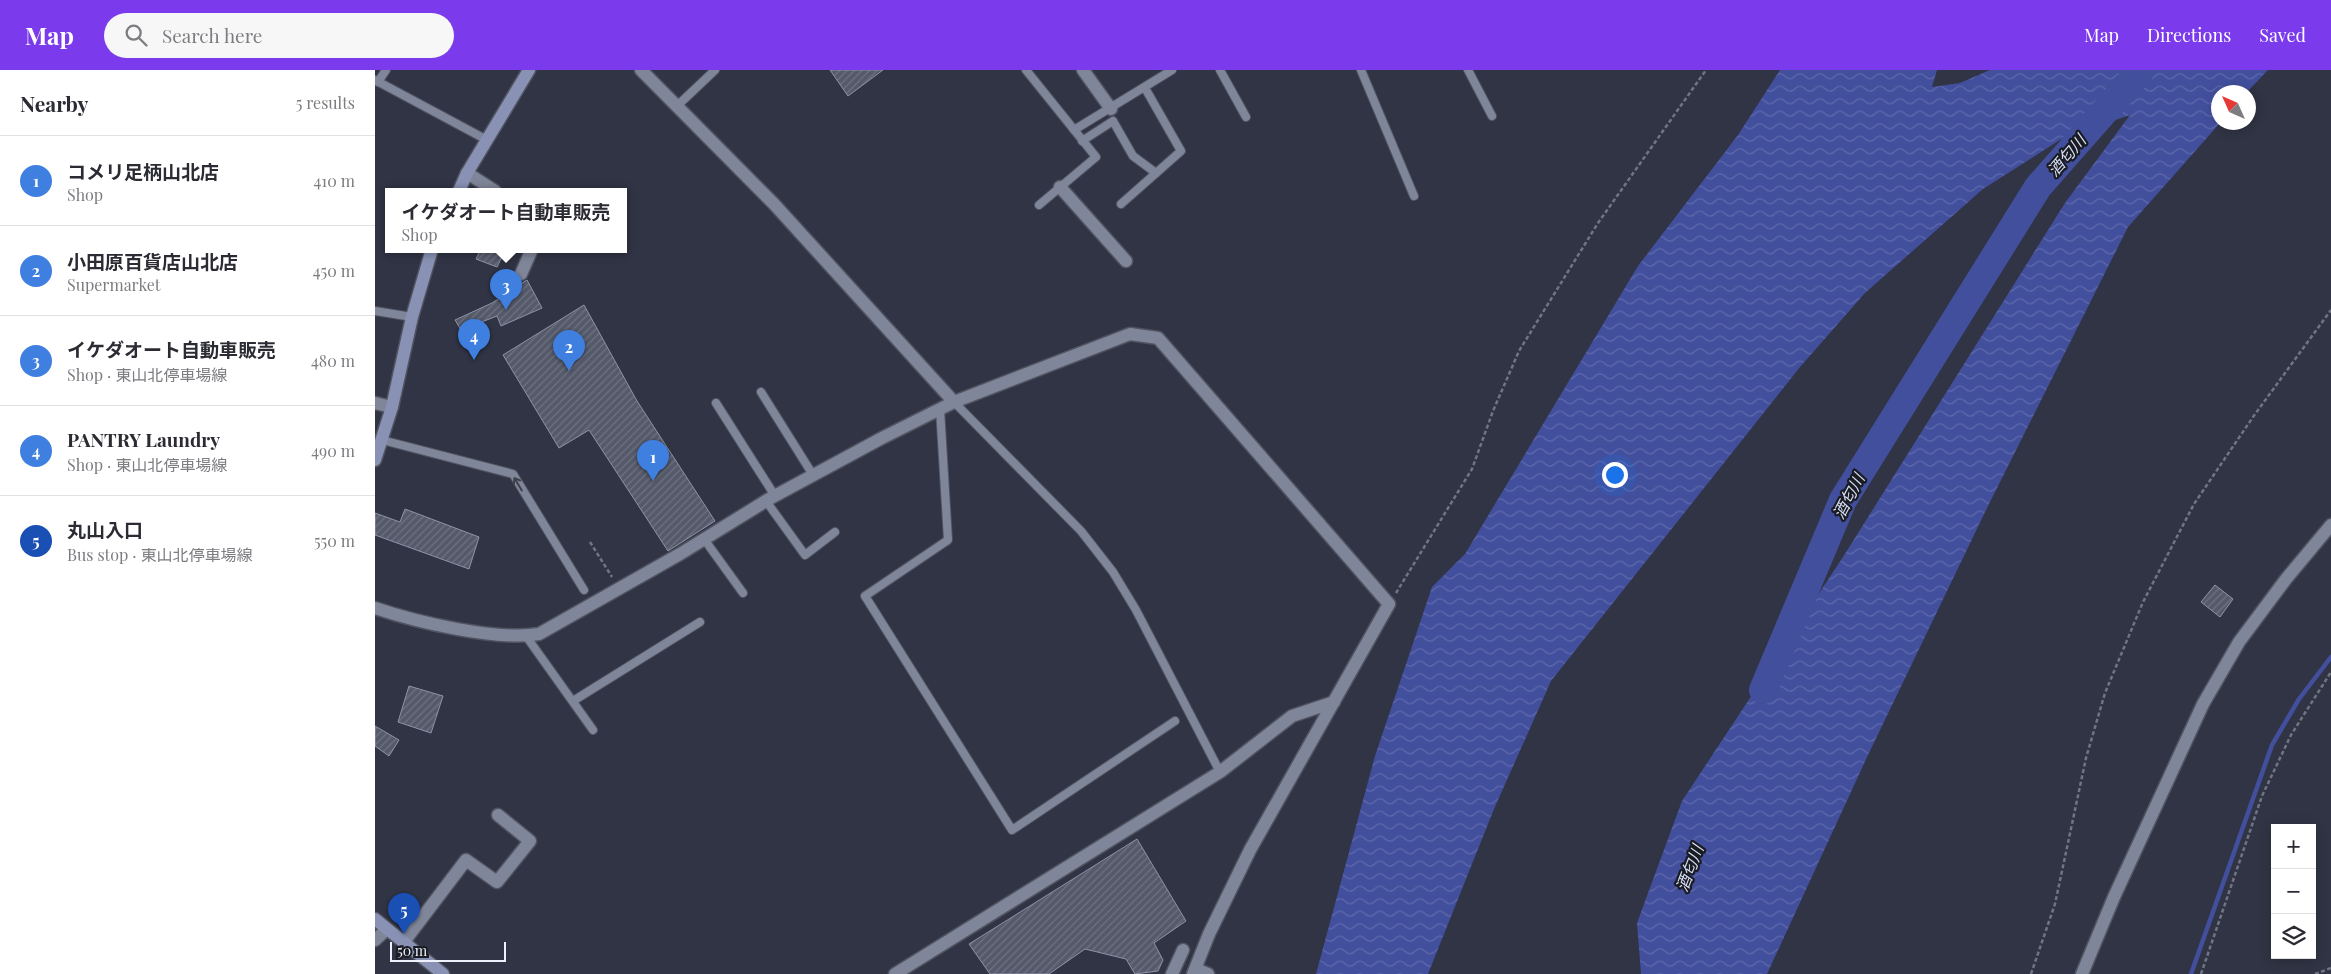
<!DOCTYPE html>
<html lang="en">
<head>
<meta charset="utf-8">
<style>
  :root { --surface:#fff; --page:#f7f7f7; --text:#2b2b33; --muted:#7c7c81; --line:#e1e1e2; --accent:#7c3aed }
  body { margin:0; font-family:"Playfair Display","Noto Sans JP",serif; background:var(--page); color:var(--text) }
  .controls { position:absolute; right:15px; bottom:15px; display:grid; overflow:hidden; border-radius:0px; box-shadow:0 2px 12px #0003 }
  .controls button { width:45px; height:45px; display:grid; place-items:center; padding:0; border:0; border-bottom:1px solid var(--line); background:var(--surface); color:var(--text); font:25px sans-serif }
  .compass { position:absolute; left:1836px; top:15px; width:45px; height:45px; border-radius:50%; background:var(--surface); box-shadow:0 2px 12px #0003; rotate:315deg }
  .scale { position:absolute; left:15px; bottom:12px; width:116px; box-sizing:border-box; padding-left:5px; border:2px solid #eef1fb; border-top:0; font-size:14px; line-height:18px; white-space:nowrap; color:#eef1fb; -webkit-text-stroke:4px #1a1c23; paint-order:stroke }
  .you { position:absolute; left:1239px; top:404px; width:18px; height:18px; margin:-12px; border:4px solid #fff; border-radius:50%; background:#1a73e8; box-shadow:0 0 0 8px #1a73e833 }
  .badge { display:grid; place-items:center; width:32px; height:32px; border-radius:50%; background:var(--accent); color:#fff; font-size:16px; font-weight:700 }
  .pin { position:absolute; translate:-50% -41px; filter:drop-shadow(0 1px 2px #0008) }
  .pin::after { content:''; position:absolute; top:26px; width:18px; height:15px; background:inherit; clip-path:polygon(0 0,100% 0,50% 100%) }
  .popup { position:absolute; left:10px; top:118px; width:242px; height:65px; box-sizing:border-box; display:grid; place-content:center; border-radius:0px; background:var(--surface); filter:drop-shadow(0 1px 4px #0005); font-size:16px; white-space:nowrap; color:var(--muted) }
  .popup b { font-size:19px; color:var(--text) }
  .popup::after { content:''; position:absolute; left:50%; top:100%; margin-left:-10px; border:10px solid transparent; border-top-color:var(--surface) }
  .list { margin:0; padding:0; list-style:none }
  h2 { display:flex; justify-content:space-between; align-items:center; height:65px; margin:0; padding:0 20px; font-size:21px }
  h2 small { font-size:16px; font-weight:400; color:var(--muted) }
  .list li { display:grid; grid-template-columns:32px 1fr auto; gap:15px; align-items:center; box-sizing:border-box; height:90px; padding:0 20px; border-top:1px solid var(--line) }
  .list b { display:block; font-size:19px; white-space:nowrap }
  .list p { margin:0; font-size:16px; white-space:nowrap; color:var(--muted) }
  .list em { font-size:16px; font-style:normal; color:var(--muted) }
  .icon { flex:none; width:28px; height:28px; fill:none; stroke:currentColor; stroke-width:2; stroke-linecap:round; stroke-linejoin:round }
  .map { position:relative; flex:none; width:1956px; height:904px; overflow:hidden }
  header { display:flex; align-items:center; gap:30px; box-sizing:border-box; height:70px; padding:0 25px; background:var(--accent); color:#fff }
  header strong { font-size:24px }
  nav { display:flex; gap:28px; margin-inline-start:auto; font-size:18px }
  .search { width:350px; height:45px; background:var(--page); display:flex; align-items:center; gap:12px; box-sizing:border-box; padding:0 18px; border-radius:28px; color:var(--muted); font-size:19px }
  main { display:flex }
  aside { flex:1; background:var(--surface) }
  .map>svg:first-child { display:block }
</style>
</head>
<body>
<header>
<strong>Map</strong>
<div class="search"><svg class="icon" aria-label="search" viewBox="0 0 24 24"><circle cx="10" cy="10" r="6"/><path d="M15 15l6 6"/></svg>Search here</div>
<nav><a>Map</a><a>Directions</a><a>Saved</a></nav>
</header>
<main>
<aside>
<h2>Nearby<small>5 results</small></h2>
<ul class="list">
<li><span class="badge" style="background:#3f7fe0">1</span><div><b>コメリ足柄山北店</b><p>Shop</p></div><em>410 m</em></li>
<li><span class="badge" style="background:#3f7fe0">2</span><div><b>小田原百貨店山北店</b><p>Supermarket</p></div><em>450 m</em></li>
<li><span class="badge" style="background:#3f7fe0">3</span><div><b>イケダオート自動車販売</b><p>Shop · 東山北停車場線</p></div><em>480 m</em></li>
<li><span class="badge" style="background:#3f7fe0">4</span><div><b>PANTRY Laundry</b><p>Shop · 東山北停車場線</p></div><em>490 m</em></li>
<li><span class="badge" style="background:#1a4fb4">5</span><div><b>丸山入口</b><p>Bus stop · 東山北停車場線</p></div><em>550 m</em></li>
</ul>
</aside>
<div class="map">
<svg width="1956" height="904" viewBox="0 0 1956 904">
  <defs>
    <pattern id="water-waves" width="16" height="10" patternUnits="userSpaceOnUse" patternTransform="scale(1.25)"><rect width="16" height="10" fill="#424f9d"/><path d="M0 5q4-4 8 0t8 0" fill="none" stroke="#5e69ac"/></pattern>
    <pattern id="building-hatch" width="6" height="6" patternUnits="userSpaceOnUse" patternTransform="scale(1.25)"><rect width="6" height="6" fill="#555a6b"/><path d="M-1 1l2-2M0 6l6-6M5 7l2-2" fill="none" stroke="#6e7281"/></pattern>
  </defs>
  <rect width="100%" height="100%" fill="#303444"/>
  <polygon fill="url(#water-waves)" points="1405,0 1562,0 1557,17 1585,13 1615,0 1893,0 1872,22 1844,22 1844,52 1845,53 1753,157 1612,438 1493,685 1392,904 1266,904 1262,853 1307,731 1468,487 1690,133 1755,45 1688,68 1608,119 1490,223 1425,297 1176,611 1119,739 1053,904 941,904 1000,686 1057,517 1090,484 1263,196 1363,65"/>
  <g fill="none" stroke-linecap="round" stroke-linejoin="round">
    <polyline stroke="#424f9d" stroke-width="4.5" points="1816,904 1897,675 1924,629 1956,587"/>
    <polyline stroke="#424f9d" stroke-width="28" points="1388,620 1468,430 1663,117 1766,0"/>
  </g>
  <g fill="url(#building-hatch)" stroke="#8e93a7">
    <polygon points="455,0 508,0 473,26"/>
    <polygon points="106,179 131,179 122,197 101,189"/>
    <polygon points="152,210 167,238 126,256 122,246 86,260 80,250 117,233"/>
    <polygon points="209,235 262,331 340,451 293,481 214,360 184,378 128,285"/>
    <polygon points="30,439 104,467 94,499 0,465 0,443 25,452"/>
    <polygon points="1840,515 1858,529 1845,547 1826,532"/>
    <polygon points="34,616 68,626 56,663 23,652"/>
    <polygon points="0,656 24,670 14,686 0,676"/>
    <polygon points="762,769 811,851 779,873 788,890 783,901 760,904 751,889 710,879 674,904 615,904 594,874"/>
  </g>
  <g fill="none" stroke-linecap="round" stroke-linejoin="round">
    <g stroke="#505360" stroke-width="10">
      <g id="service">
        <polyline points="651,0 721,87 664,135"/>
        <polyline points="845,0 871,47"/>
        <polyline points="986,0 1039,126"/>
        <polyline points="1093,0 1117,46"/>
        <polyline points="0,10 112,70"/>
        <polyline points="3,12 11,0"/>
        <polyline points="302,36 340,0"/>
        <polyline points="699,60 797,0"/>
        <polyline points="707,71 738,51 758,86 781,103"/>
        <polyline points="746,134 806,81 770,18"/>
        <polyline points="0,241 37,247"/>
        <polyline points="386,322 438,405"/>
        <polyline points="579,332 706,461 738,502 761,540 845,702"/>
        <polyline points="341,333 400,426"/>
        <polyline points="565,339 573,470 490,526 637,760 800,651"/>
        <polyline points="7,370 138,404 209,520"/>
        <polyline points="391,431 430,485 460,462"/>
        <polyline points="329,469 368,523"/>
        <polyline points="151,566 218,660"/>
        <polyline points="198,631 325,552"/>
      </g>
    </g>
    <g stroke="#505360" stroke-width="15">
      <g id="minor">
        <polyline points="266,0 399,134 579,332"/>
        <polyline points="708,0 736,39"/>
        <polyline points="92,103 120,121"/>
        <polyline points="685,117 751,191"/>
        <polyline points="146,204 157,179"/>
        <polyline points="0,333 17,337"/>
        <path d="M 0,538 C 41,552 121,571 164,564 L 305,484 L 394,429 L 507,368 L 579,332 L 755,264 L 783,268 L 1014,534 L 875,780 L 834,864 L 818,904"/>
        <polyline points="0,870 11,860"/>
        <polyline points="28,873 91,790 122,812 155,771 123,745"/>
        <polyline points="821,899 833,904"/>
        <polyline points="520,904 845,702 917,646 959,632"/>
        <polyline points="797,904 808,880"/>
      </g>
    </g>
    <g stroke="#505360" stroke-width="15">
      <polyline id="tertiary" points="1707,904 1739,827 1828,634 1864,572 1911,509 1956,455"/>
    </g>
    <g stroke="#505360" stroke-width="15">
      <g id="secondary">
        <polyline points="84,121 92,103 154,0"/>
        <polyline points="0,390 17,337 37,247 57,179"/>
        <polyline points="0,849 68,904"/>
      </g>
    </g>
    <g stroke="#717583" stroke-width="2.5" stroke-dasharray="4 2.5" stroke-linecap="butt">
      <polyline points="215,472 237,507"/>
      <polyline points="1021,523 1097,399 1118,341 1144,281 1223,153 1331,0"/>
      <polyline points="1656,904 1680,834 1711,688 1730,623 1768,532 1819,434 1878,347 1956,240"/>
      <polyline points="1826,904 1887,726 1916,665 1956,602"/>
      <polyline points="1940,904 1956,898"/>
    </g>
    <use href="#service" stroke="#808699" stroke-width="8"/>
    <use href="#minor" stroke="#808699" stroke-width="12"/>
    <use href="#tertiary" stroke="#808699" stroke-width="12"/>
    <use href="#secondary" stroke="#8992b5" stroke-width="12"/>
  </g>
  <defs><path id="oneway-shaft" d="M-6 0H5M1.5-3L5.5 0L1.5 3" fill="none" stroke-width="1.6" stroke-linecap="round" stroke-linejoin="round" transform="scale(1.25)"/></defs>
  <use stroke="#3e414c" href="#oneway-shaft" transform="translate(143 414) rotate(-121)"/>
  <g text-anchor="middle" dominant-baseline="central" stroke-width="4.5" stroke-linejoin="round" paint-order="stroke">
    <g font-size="16" font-style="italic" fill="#d9dff6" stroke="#1a1c23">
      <text transform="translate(1691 85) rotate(-49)">酒匂川</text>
      <text transform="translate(1473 426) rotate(-62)">酒匂川</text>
      <text transform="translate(1314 798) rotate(-69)">酒匂川</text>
    </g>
  </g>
</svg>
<div class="controls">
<button>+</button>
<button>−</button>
<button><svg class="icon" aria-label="layers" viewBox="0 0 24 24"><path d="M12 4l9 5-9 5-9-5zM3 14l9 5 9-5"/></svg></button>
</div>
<svg class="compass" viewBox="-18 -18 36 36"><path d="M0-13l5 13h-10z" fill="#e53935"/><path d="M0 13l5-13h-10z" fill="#7c7c81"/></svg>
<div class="scale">50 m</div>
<div class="you"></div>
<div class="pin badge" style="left:278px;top:411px;background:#3f7fe0">1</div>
<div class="pin badge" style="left:194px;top:301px;background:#3f7fe0">2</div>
<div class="pin badge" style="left:131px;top:240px;background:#3f7fe0">3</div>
<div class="popup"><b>イケダオート自動車販売</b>Shop</div>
<div class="pin badge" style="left:99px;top:290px;background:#3f7fe0">4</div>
<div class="pin badge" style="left:29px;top:864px;background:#1a4fb4">5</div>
</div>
</main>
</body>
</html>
